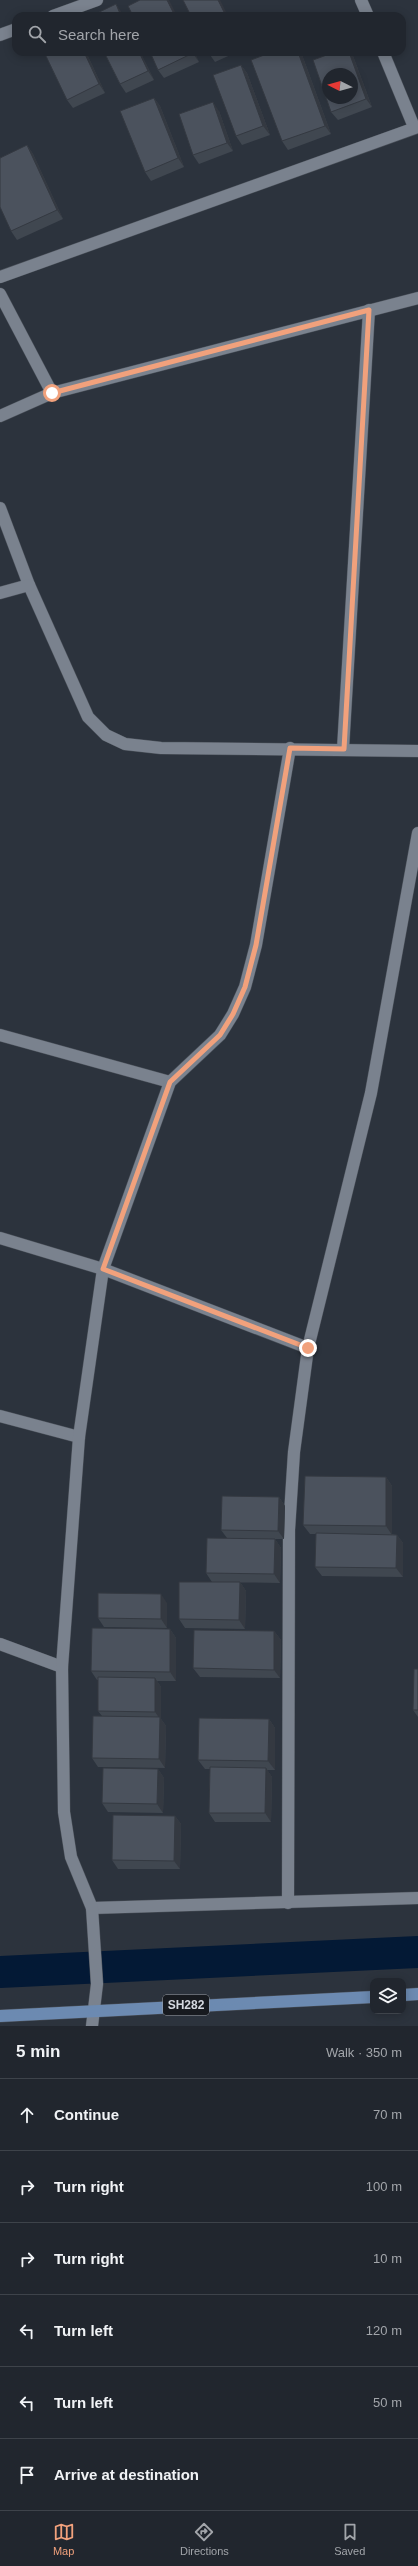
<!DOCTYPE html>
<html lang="en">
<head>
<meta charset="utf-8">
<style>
  :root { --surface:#21262e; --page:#292e36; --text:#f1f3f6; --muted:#a2a5aa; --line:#3e434a; --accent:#f1a17c }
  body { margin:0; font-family:Helvetica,sans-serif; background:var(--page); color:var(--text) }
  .controls { position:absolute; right:12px; bottom:12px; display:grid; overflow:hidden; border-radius:8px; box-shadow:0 2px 10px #0003 }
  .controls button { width:36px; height:36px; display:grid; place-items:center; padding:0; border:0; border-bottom:1px solid var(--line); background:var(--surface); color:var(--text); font:20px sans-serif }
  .compass { position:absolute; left:322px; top:68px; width:36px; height:36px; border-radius:50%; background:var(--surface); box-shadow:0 2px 10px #0003; rotate:276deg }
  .stop { position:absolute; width:12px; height:12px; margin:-9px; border:3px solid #f1a17c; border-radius:50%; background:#fff }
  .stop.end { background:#f1a17c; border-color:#fff; box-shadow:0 1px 4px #0008 }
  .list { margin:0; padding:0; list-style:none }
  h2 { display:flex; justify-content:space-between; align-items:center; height:52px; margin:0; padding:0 16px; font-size:17px }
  h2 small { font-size:13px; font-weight:400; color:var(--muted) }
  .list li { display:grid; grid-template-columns:26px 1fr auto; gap:12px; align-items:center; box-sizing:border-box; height:72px; padding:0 16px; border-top:1px solid var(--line) }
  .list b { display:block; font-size:15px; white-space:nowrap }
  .list em { font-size:13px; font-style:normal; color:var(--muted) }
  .icon { flex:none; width:22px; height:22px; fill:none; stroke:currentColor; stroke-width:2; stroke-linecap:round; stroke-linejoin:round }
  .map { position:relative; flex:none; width:418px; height:2026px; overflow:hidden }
  .search { position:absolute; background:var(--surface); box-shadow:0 2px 10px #0003; left:12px; right:12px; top:12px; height:44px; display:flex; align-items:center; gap:10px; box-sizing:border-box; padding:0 14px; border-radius:12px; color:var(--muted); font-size:15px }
  .sheet { height:484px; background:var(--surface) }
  nav { display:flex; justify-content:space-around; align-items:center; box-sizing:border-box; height:56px; border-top:1px solid var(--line); background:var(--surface); font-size:11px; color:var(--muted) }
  nav a { display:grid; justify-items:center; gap:2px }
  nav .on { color:var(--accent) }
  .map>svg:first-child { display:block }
</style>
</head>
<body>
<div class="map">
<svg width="418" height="2026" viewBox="0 0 418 2026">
  <rect width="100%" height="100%" fill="#2c333d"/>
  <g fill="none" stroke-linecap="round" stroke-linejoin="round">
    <polyline stroke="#031935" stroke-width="32" points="0,1972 418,1952"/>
    <g stroke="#4a5059" stroke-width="13">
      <g id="minor">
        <polyline points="361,0 368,16"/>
        <polyline points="53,16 97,0"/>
        <polyline points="0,35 16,29"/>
        <polyline points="383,52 414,127"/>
        <polyline points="0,277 418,127"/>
        <polyline points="0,294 52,393"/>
        <polyline points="0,416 52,393 418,298"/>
        <polyline points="0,508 29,585 88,717 106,735 125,744 161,748 418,751"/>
        <polyline points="0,593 29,585"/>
        <polyline points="343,749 369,310"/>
        <polyline points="0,1035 170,1082"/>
        <polyline points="0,1238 103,1269 308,1348"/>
        <polyline points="0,1416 79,1437"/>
        <polyline points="0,1644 62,1667"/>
        <polyline points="288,1903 289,1530 294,1452 308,1348 371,1093 418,833"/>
        <polyline points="92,1908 418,1898"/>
        <polyline points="92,2026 97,1984 92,1908 71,1857 64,1812 62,1667 79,1437 103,1269 170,1082 220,1035 233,1014 245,987 256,945 290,748"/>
      </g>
    </g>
    <g stroke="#4a5059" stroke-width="13">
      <g id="major">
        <polyline points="403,1995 418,1994"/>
        <polyline points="0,2016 373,1997"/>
      </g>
    </g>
    <use href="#minor" stroke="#7a828e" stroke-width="12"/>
    <use href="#major" stroke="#6c8ab1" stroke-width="12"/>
  </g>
  <g fill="#404750">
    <polygon points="86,52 105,93 73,108 67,100"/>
    <polygon points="104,52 140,52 154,80 126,93 120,84"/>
    <polygon points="194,52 199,62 164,78 158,70"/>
    <polygon points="208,52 237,52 215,62"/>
    <polygon points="301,52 331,134 288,150 282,141"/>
    <polygon points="335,52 351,52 353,56 372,107 338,120 331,112"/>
    <polygon points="241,65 247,73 270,135 242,145 236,136"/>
    <polygon points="154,98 160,106 184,167 151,181 145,172"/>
    <polygon points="219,111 233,151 199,164 193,155"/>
    <polygon points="27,145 33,154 63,219 17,240 11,231"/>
    <polygon points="386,1477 392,1486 392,1534 397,1535 403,1543 403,1577 322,1576 315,1567 316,1534 310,1534 303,1525"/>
    <polygon points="279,1497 285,1506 284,1539 275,1539 281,1548 280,1583 222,1582 240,1582 246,1591 245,1629 185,1628 179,1619 212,1582 206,1573 227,1538 221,1530"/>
    <polygon points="167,1603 167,1628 104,1627 98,1618"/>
    <polygon points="170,1629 176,1638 176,1681 157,1681 161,1687 161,1719 166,1726 165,1768 98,1767 92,1758 102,1716 98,1711 98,1680 97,1680 91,1671"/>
    <polygon points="274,1631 281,1640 280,1678 200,1677 193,1668"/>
    <polygon points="418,1669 418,1717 413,1710"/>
    <polygon points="269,1719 275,1728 275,1770 267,1770 272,1777 271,1822 215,1822 209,1813 210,1769 205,1769 198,1760"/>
    <polygon points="158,1769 164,1778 163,1813 108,1812 102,1803"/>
    <polygon points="175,1816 181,1824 180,1869 118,1869 112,1860"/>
  </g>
  <g fill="#343941">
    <polygon points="167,0 169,0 177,16 175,16"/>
    <polygon points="218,0 220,0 228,16 226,16"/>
    <polygon points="116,4 122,13 123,16 121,16"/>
    <polygon points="84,52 86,52 105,93 99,84"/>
    <polygon points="139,52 140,52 154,80 148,71"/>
    <polygon points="192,52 194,52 199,62"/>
    <polygon points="298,52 301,52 331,134 325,126"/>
    <polygon points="349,52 351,52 353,56 372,107 366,99"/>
    <polygon points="241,65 247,73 270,135 263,126"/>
    <polygon points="154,98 160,106 184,167 178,158"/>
    <polygon points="213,102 219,111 233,151 227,143"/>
    <polygon points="27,145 33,154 63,219 57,210"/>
    <polygon points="386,1477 392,1486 392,1535 386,1526"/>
    <polygon points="279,1497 285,1506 284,1539 278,1531"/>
    <polygon points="397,1535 403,1543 403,1577 396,1568"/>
    <polygon points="275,1539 281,1548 280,1583 274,1574"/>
    <polygon points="240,1582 246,1591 245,1629 239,1620"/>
    <polygon points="161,1594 167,1603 167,1628 161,1619"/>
    <polygon points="170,1629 176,1638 176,1681 170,1672"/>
    <polygon points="274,1631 281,1640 280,1678 274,1670"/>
    <polygon points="155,1678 161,1687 161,1719 166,1726 165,1768 159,1759 160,1719 155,1712"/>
    <polygon points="269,1719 275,1728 275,1770 268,1761"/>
    <polygon points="266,1768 272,1777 271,1822 265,1813"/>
    <polygon points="158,1769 164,1778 163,1813 157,1804"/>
    <polygon points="175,1816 181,1824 180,1869 174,1861"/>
  </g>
  <g fill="#4b525d" stroke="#343941" fill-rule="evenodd">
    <polygon points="140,0 167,0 175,16 133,16 128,6"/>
    <polygon points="183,0 218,0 226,16 191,16"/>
    <polygon points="116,4 121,16 91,16"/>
    <polygon points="44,52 84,52 99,84 67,100"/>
    <polygon points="104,52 139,52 148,71 120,84"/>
    <polygon points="150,52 192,52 193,53 158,70"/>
    <polygon points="272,52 298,52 325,126 282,141 251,60"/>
    <path d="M 335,52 L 349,52 L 366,99 L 331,112 L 313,60 ZM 328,74 L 352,74 L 352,98 L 328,98 Z"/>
    <polygon points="241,65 263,126 236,136 213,75"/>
    <polygon points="154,98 178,158 145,172 120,111"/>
    <polygon points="213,102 227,143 193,155 179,114"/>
    <polygon points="27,145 57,210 11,231 0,207 0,158"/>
    <polygon points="305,1476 386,1477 386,1526 303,1525"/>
    <polygon points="222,1496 279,1497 278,1531 221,1530"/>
    <polygon points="316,1533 397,1535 396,1568 315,1567"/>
    <polygon points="207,1538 275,1539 274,1574 206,1573"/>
    <polygon points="179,1582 240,1582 239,1620 179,1619"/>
    <polygon points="98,1593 161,1594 161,1619 98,1618"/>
    <polygon points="92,1628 170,1629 170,1672 91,1671"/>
    <polygon points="194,1630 274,1631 274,1670 193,1668"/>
    <polygon points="414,1669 418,1669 418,1710 413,1710"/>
    <polygon points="98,1677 155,1678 155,1712 98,1711"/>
    <polygon points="93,1716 160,1717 159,1759 92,1758"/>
    <polygon points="199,1718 269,1719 268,1761 198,1760"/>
    <polygon points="210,1767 266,1768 265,1813 209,1813"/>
    <polygon points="103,1768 158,1769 157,1804 102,1803"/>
    <polygon points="113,1815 175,1816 174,1861 112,1860"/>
  </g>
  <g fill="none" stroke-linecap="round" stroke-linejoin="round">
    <polyline stroke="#f1a17c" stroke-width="5" points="52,393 369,310 344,749 290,748 256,945 245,987 233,1014 220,1035 170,1082 103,1269 308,1348"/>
  </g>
  <g text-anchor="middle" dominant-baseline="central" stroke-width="3" stroke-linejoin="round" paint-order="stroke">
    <rect fill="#171a1f" stroke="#9ca0a6" stroke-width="1" x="163" y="1995" width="46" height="20" rx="3"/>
    <g font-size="12" font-weight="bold" fill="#d5d9e0">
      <text x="186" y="2005">SH282</text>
    </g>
  </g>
</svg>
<div class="controls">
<button><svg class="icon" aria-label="layers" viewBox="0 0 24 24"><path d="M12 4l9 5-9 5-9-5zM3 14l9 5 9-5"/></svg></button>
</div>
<svg class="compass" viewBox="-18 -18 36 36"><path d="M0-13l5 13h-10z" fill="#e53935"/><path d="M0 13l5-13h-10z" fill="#a2a5aa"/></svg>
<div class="stop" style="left:52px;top:393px"></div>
<div class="stop end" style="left:308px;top:1348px"></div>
<div class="search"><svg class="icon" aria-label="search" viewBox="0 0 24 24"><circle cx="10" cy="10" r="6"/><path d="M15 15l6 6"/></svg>Search here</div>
</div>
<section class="sheet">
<h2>5 min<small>Walk · 350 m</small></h2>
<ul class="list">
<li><svg class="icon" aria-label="ahead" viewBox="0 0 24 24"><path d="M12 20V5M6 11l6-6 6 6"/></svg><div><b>Continue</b></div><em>70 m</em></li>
<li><svg class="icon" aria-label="right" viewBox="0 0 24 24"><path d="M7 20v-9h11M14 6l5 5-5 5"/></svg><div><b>Turn right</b></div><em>100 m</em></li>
<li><svg class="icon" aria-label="right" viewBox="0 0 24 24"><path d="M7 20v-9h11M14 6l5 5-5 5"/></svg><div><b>Turn right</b></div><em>10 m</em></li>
<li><svg class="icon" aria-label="left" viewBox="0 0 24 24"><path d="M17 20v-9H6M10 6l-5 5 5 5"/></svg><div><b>Turn left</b></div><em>120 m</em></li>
<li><svg class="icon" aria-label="left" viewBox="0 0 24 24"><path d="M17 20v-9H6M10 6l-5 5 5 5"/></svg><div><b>Turn left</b></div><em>50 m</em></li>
<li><svg class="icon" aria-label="arrive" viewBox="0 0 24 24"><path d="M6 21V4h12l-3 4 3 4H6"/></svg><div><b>Arrive at destination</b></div></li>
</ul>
</section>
<nav>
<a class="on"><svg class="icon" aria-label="map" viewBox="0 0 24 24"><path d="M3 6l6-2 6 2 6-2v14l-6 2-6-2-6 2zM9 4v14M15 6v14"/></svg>Map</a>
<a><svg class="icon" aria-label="directions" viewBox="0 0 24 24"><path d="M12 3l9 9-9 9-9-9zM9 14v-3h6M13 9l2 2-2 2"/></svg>Directions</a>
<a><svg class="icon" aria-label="saved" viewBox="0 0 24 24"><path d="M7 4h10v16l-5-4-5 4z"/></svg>Saved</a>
</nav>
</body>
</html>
